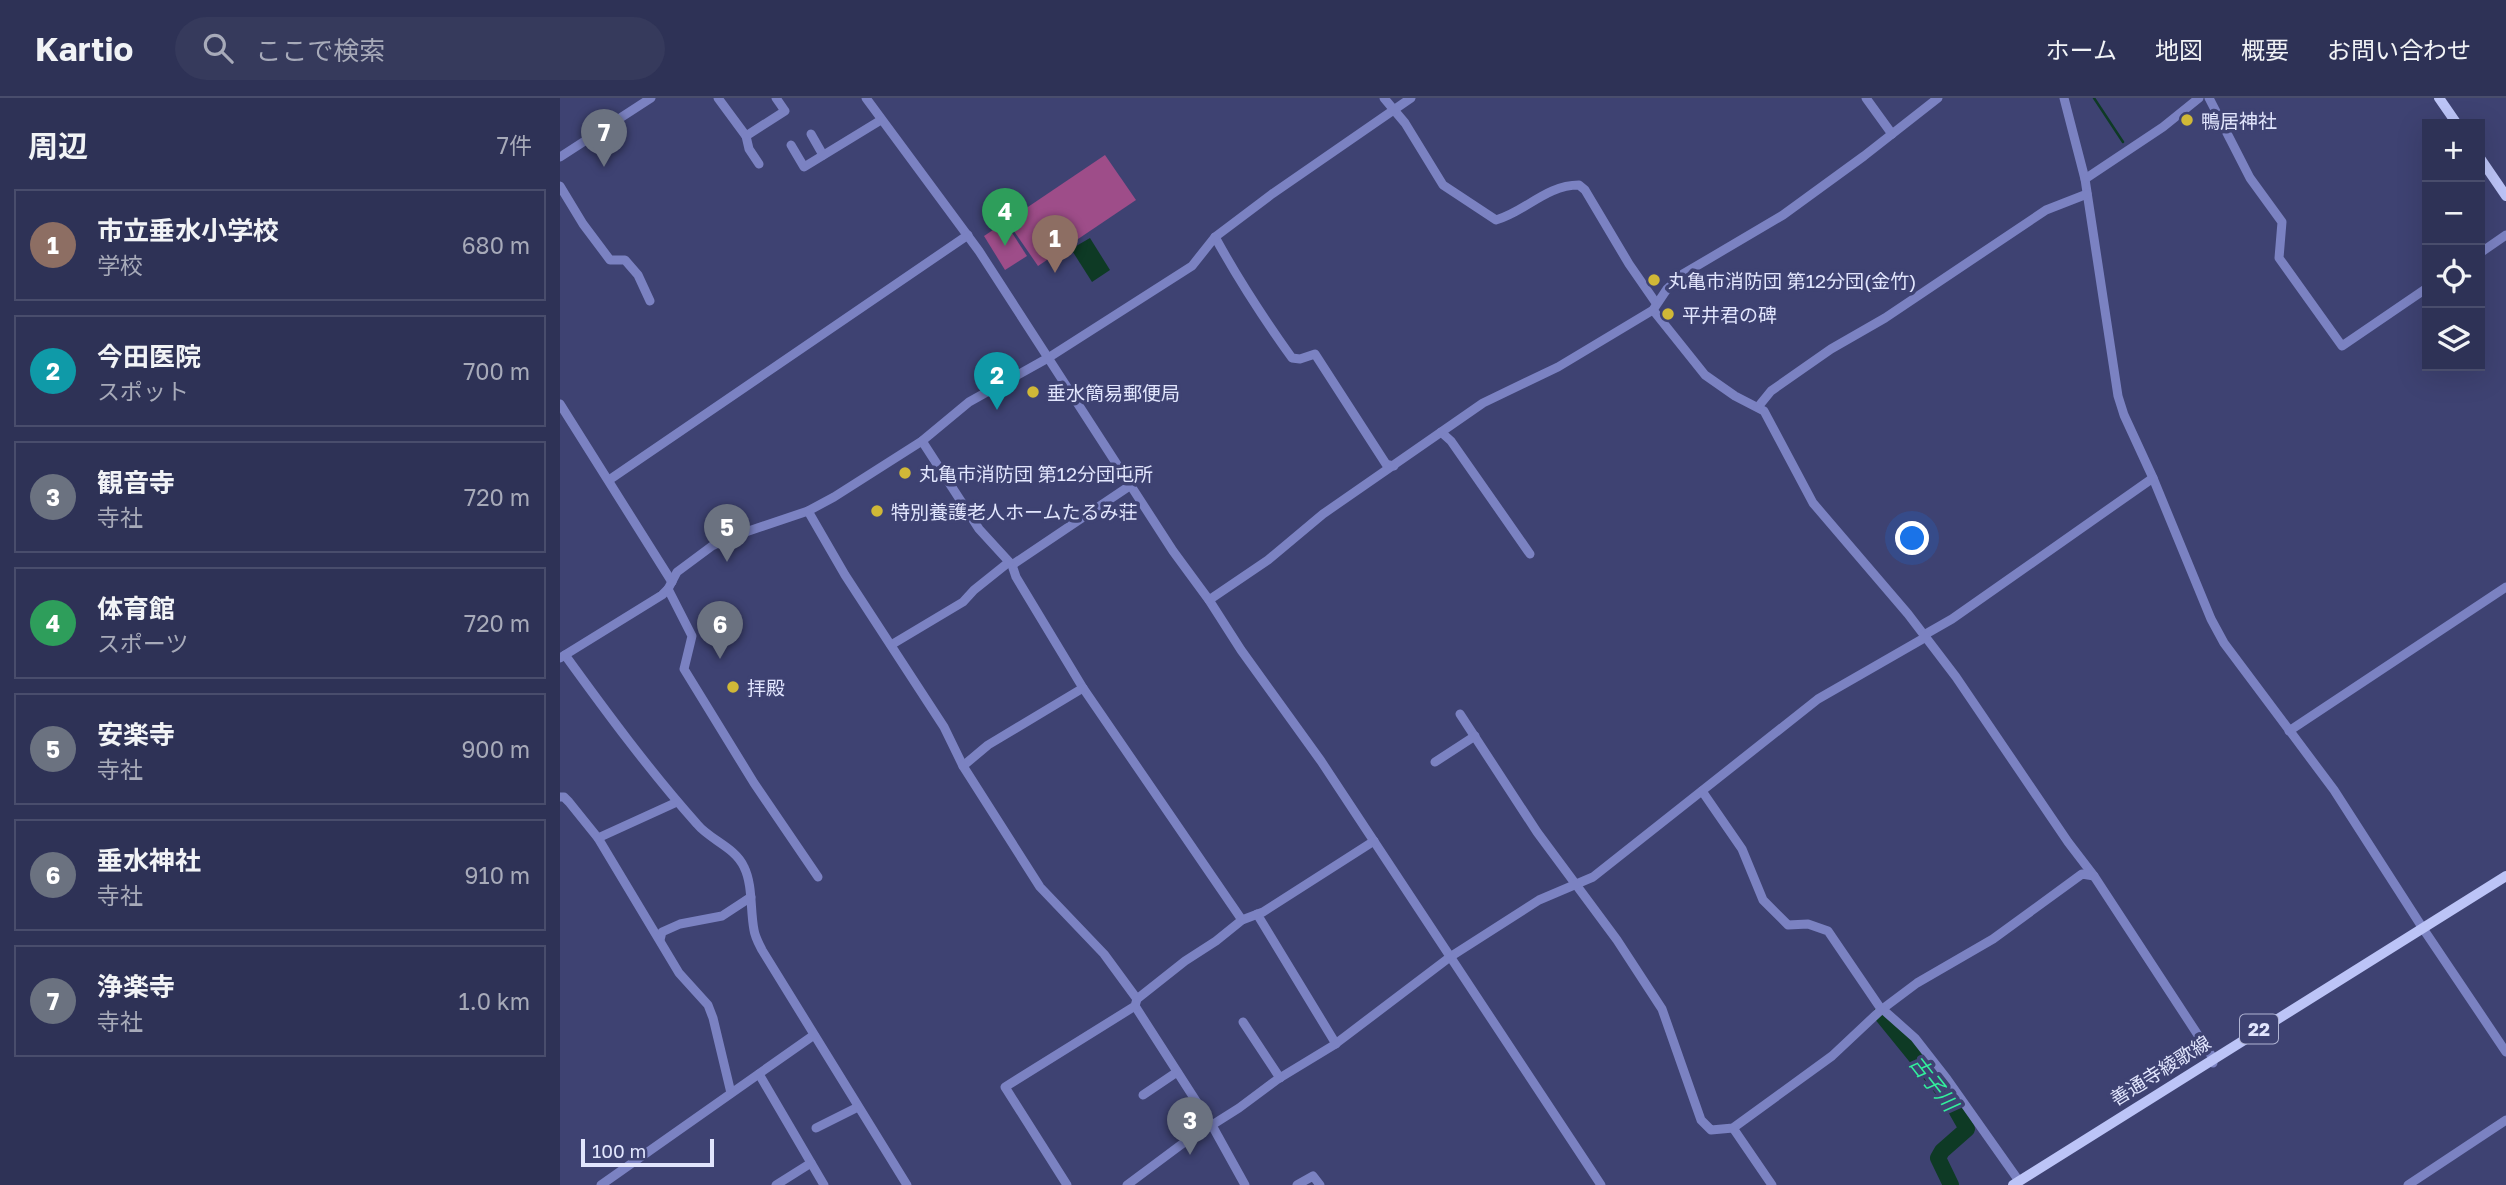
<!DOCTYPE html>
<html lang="ja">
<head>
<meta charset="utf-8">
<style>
  :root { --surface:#2e3256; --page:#363a5c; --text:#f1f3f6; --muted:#a7aab9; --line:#494d6c; --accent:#90b9f0 }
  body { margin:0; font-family:"Golos Text","Noto Sans JP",sans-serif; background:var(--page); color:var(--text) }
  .controls { position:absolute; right:21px; top:21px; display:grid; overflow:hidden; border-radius:0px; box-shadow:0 7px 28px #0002 }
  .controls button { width:63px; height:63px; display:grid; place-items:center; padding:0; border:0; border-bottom:2px solid var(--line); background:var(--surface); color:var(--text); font:35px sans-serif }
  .scale { position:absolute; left:21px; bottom:18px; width:133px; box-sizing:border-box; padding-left:7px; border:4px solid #e1e5fd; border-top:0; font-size:19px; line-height:24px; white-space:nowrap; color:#e1e5fd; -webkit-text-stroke:5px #3e4272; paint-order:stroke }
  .you { position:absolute; left:1353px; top:441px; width:24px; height:24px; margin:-18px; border:5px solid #fff; border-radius:50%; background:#1a73e8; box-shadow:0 0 0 10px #1a73e833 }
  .badge { display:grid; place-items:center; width:46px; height:46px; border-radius:50%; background:var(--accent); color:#fff; font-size:23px; font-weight:700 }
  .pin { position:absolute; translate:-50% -58px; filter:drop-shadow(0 2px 4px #0008) }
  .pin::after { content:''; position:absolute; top:37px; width:24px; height:21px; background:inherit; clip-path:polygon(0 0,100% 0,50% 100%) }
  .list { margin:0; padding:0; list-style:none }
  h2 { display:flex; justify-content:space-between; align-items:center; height:91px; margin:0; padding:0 28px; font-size:30px }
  h2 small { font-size:23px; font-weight:400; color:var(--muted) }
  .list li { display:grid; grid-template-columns:46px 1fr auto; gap:21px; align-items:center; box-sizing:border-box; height:112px; margin:0 14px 14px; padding:0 14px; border:2px solid var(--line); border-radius:0px }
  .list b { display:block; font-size:26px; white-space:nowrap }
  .list p { margin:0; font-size:23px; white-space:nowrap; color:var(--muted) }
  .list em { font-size:23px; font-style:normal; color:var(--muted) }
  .icon { flex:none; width:38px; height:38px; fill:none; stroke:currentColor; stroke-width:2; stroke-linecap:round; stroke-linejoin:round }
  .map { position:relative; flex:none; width:1946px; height:1087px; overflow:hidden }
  header { display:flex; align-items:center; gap:42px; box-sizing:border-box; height:98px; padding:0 35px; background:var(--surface); border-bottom:2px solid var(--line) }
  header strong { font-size:33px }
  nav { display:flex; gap:38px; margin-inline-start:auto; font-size:24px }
  .search { width:490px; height:63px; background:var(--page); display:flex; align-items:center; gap:18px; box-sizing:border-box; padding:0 24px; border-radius:38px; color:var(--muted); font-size:26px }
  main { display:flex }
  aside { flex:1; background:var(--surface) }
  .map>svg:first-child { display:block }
</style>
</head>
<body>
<header>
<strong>Kartio</strong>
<div class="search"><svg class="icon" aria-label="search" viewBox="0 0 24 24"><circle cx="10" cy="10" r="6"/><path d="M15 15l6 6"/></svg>ここで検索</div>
<nav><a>ホーム</a><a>地図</a><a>概要</a><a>お問い合わせ</a></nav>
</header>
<main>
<aside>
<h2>周辺<small>7件</small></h2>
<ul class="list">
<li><span class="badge" style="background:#8d6e63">1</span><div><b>市立垂水小学校</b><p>学校</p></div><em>680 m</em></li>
<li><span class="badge" style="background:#0f9aa8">2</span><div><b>今田医院</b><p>スポット</p></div><em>700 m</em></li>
<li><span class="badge" style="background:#6b7280">3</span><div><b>観音寺</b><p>寺社</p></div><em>720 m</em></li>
<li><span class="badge" style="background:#2e9e5b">4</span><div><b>体育館</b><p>スポーツ</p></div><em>720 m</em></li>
<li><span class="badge" style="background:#6b7280">5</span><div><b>安楽寺</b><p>寺社</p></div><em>900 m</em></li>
<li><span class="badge" style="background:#6b7280">6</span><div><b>垂水神社</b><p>寺社</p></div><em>910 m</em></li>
<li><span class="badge" style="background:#6b7280">7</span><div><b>浄楽寺</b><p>寺社</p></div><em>1.0 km</em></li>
</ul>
</aside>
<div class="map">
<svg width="1946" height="1087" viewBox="0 0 1946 1087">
  <rect width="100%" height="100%" fill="#3e4272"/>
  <g fill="#9e4d89">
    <polygon points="545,57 576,102 478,168 447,123"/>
    <polygon points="445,124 467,158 445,172 424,138"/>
  </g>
  <polygon fill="#0e3a25" points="530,140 550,172 532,184 511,151"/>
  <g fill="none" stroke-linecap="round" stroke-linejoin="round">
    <polyline stroke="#0e3a25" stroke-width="2.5" points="1534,0 1563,44"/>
    <polyline stroke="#0e3a25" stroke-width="16" points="1321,916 1390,1001 1407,1031 1382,1053 1378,1060 1391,1087"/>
    <g stroke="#7b82c2" stroke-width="9">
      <polyline points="158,0 186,38"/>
      <polyline points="306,0 419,153 613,453 649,502 681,552 761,663 1041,1087"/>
      <path d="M 824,0 L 845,25 L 883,87 L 936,122 C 965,114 986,87 1019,87 L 1025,92 L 1069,166 L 1096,205"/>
      <polyline points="1306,0 1332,36"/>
      <polyline points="1504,0 1525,81 1558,298 1564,317 1593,380 1651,521 1664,545 1774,692 1862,829 1946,954"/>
      <polyline points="1649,0 1690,80 1722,124 1719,160 1782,248 1867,190"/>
      <polyline points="251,36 263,57"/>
      <polyline points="231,47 244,69 321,22"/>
      <polyline points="0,59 91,0"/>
      <polyline points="199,66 189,51 186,38 225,13 216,0"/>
      <polyline points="1525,81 1603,29 1639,0"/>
      <polyline points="0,88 23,126 50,162 65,162 78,177 90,203"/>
      <path d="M 655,139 C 678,181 704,221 732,260 L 740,261 L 755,256 L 826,366 L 834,368"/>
      <polyline points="1920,155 1946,137"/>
      <polyline points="1093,212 1145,277 1175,298 1204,313 1253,405 1348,516 1396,579 1508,744 1534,778 1653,960 1653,965"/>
      <polyline points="0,306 112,484"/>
      <polyline points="1198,309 1211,293 1271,251 1325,220 1486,112 1527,96"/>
      <polyline points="881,334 891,343 970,456"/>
      <polyline points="362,343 419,431 452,467 456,479 523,590 682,822"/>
      <polyline points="49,382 408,137"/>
      <polyline points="248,413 285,477 384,629 403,668 480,789 544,856 577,901"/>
      <polyline points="452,467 571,387"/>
      <polyline points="108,491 132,538 124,571 194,685 258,779"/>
      <polyline points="649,502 708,462 763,416 923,305 998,269 1093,212 1107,191 1123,176 1223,117 1304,58 1378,0"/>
      <polyline points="1364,537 1392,521 1593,380"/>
      <polyline points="331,547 403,504 414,492 449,464"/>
      <path d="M 5,557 C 47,615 89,672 137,726 C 150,742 175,749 184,769 C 193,787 190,812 194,832 C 195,839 199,846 202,852 L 347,1087"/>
      <polyline points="0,560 102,497 108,491 117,474 152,448 171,439 248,413 274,399 362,343 409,304 488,260 632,168 655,139 712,96 851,0"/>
      <polyline points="900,616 977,734 1057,842 1102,911 1141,1022 1151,1032 1173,1030 1272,958 1321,912 1357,885 1433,841 1522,776 1534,778"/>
      <polyline points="1729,633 1946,489"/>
      <polyline points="875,664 915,638"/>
      <polyline points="403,668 428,647 523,590"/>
      <polyline points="1142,693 1182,751 1203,802 1228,827 1248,826 1268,833 1319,908 1355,940 1387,981 1459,1083"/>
      <polyline points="0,699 4,699 9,704 38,740 119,875 148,907 153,920 171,995"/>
      <polyline points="38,740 117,704"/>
      <polyline points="697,816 776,946"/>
      <polyline points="100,842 102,834 120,826 162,818 191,799"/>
      <polyline points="575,908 654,1031 685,1087"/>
      <polyline points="683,924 720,980"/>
      <polyline points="199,976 264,1087"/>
      <polyline points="583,997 617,974"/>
      <polyline points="256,1030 298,1009"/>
      <polyline points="1173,1030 1212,1087"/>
      <polyline points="41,1087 254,937"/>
      <polyline points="216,1087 251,1065"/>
      <polyline points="507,1087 445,989 575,908 577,901 625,863 656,843 682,822 703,814 814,743"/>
      <polyline points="567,1087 622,1046 679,1010 718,981 774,947 890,859 979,802 1033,779 1258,601 1366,539"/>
      <polyline points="737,1087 753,1078 760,1087"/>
      <polyline points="1848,1087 1946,1022"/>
    </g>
    <g stroke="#bcc4f7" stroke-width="10">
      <polyline points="1879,0 1897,26"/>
      <polyline points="1920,60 1946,98"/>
      <polyline points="1453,1087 1946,778"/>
    </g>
  </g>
  <g fill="#d0b837" stroke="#3e4272" stroke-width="2.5">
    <circle cx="1627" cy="22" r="7"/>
    <circle cx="1094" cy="182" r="7"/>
    <circle cx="1108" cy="216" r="7"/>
    <circle cx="473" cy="294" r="7"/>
    <circle cx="345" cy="375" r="7"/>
    <circle cx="317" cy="413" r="7"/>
    <circle cx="173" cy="589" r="7"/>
  </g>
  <g text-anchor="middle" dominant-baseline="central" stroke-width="7" stroke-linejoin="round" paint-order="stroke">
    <rect fill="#3e4272" stroke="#b0b4d3" stroke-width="2" x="1680" y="916.5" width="38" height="29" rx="5"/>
    <g font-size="18" font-weight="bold" fill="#e1e5fd">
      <text x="1699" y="931">22</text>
    </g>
    <g font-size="19" fill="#e1e5fd" stroke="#3e4272" text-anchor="start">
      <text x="1641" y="22">鴨居神社</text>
      <text x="1108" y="182">丸亀市消防団 第12分団(金竹)</text>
      <text x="1122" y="216">平井君の碑</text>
      <text x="487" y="294">垂水簡易郵便局</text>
      <text x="359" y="375">丸亀市消防団 第12分団屯所</text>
      <text x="331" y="413">特別養護老人ホームたるみ荘</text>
      <text x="187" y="589">拝殿</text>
    </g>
    <g font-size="19" fill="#e1e5fd" stroke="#3e4272">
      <text transform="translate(1600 972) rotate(-32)">善通寺綾歌線</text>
    </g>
    <g font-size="21" font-style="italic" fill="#33ef9c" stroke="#3e4272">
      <text transform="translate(1374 985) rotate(52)">古子川</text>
    </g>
  </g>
</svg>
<div class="controls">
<button>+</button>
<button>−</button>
<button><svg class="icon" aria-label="locate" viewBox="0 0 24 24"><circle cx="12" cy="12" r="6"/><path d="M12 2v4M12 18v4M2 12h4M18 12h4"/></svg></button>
<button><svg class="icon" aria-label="layers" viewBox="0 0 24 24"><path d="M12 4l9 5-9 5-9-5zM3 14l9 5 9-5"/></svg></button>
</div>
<div class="scale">100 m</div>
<div class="you"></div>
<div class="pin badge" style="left:495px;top:175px;background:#8d6e63">1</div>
<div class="pin badge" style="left:437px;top:312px;background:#0f9aa8">2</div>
<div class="pin badge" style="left:630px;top:1057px;background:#6b7280">3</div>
<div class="pin badge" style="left:445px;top:148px;background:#2e9e5b">4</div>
<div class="pin badge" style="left:167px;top:464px;background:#6b7280">5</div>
<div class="pin badge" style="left:160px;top:561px;background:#6b7280">6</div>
<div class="pin badge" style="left:44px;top:69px;background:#6b7280">7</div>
</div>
</main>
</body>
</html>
